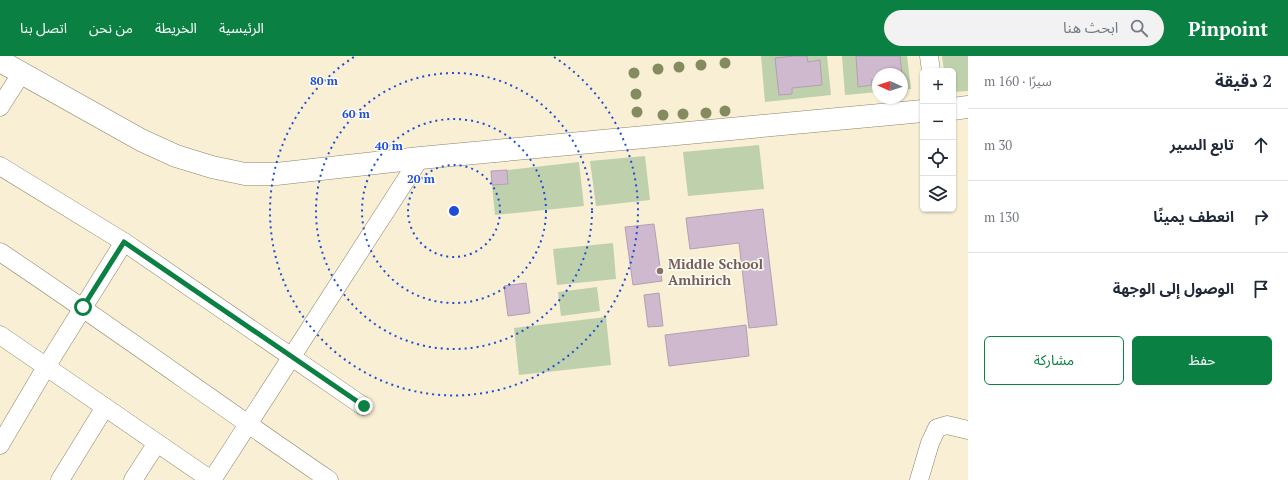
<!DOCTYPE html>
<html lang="ar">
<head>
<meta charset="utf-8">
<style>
  :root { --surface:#fff; --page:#f2f2f3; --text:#1f2937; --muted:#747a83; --line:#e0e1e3; --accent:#0b8043 }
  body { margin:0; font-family:"PT Serif","Noto Sans Arabic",serif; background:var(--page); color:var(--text); direction:rtl }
  .controls { position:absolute; right:12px; top:12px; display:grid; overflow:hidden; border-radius:6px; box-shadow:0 1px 3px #0004 }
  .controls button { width:36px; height:36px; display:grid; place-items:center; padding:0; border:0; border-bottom:1px solid var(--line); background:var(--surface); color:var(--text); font:20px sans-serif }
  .compass { position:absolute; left:872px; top:12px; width:36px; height:36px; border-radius:50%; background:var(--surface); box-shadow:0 1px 3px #0004; rotate:273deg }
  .stop { position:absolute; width:12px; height:12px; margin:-9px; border:3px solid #0b8043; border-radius:50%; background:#fff }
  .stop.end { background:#0b8043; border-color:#fff; box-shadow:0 1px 4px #0008 }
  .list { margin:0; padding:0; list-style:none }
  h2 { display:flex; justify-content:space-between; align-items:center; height:52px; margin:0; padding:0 16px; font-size:17px }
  h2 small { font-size:13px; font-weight:400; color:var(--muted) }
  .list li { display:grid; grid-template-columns:26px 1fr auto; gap:12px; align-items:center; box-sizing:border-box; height:72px; padding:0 16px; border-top:1px solid var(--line) }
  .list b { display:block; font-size:15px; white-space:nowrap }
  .list em { font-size:13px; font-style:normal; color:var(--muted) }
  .actions { display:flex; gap:8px; padding:12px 16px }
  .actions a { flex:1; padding:9px 0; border:1px solid var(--accent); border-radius:6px; text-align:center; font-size:14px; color:var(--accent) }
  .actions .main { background:var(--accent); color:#fff }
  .icon { flex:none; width:22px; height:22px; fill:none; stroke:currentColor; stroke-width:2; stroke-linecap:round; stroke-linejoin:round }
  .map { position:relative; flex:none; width:968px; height:424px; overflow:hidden; direction:ltr }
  header { display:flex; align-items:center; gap:24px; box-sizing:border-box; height:56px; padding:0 20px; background:var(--accent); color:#fff }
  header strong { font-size:19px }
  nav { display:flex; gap:22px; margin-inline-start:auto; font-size:14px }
  .search { width:280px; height:36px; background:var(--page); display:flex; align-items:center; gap:10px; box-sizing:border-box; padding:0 14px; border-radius:22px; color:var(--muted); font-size:15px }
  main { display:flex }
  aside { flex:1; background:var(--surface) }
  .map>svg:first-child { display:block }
</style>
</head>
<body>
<header>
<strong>Pinpoint</strong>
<div class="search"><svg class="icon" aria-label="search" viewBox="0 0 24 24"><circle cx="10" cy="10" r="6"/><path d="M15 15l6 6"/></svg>ابحث هنا</div>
<nav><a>الرئيسية</a><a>الخريطة</a><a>من نحن</a><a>اتصل بنا</a></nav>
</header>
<main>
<aside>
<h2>2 دقيقة<small>سيرًا · 160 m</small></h2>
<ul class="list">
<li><svg class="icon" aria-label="ahead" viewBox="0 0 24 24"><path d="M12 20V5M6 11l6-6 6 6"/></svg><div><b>تابع السير</b></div><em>30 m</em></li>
<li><svg class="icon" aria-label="right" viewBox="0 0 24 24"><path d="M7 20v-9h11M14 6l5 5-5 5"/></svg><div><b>انعطف يمينًا</b></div><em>130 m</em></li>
<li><svg class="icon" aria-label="arrive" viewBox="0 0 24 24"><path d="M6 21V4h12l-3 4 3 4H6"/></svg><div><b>الوصول إلى الوجهة</b></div></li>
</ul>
<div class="actions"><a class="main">حفظ</a><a>مشاركة</a></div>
</aside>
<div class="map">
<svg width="968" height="424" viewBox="0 0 968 424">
  <rect width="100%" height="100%" fill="#f9efd4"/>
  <g fill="#bfd1ac">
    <polygon points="761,0 827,0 831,39 765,46"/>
    <polygon points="842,0 907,0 911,33 902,34 902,18 878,18 878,36 845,39"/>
    <polygon points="942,0 968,0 968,35 953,36 953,15 944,15"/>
    <polygon points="759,89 764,133 688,140 683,96"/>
    <polygon points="645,100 650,144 596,150 590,105"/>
    <polygon points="579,106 584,150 495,159 492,129 507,114"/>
    <polygon points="613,187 616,223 557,229 553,193"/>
    <polygon points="597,231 600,255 561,260 558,236"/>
    <polygon points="606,261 611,309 519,319 514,272"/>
  </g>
  <g fill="#cfb9ce" stroke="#b49fb3">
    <polygon points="794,0 807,0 808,6 820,4 822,29 792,32 792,38 779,39 775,2"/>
    <polygon points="856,0 900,0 902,18 878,18 878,23 871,24 872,29 858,31"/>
    <polygon points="507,114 508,128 492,129 491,115"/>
    <polygon points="763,153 777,269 749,272 739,187 690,193 686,162"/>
    <polygon points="654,168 662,225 633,229 625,171"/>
    <polygon points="526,227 530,257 508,260 504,230"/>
    <polygon points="659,237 663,270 648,271 644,239"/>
    <polygon points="746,269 749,300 669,310 665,279"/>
  </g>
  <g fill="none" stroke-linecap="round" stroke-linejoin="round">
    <g stroke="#8b8269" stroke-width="19">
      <g id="street">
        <polyline points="929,0 931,15"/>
        <polyline points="0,51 21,18"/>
        <polyline points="0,110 124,186 363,350"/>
        <path d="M 0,196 C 111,270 219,349 329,424"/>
        <polyline points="0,279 211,424"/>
        <polyline points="0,389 46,311 124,186"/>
        <polyline points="60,424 105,351"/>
        <polyline points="133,424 157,387"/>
        <polyline points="212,424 420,102"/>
        <polyline points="919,424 930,387 937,372 947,369 968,374"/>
      </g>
    </g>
    <g stroke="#8b8269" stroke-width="23">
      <g id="secondary">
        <polyline points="0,5 141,84 176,100 212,111 245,118 276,118 420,102 923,55"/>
        <polyline points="953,53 968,51"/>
      </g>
    </g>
    <use href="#street" stroke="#fff" stroke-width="18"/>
    <use href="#secondary" stroke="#fff" stroke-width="22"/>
  </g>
  <g fill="#848b5f">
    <circle cx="725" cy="7" r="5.5"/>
    <circle cx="701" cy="9" r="5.5"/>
    <circle cx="679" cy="11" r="5.5"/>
    <circle cx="658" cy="13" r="5.5"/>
    <circle cx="634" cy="17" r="5.5"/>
    <circle cx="636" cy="38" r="5.5"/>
    <circle cx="725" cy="55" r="5.5"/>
    <circle cx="637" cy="56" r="5.5"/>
    <circle cx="706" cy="57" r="5.5"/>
    <circle cx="683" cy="58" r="5.5"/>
    <circle cx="663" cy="59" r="5.5"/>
  </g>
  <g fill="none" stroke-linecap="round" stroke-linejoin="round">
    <polyline stroke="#0b8043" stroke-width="5" points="83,251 124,186 364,350"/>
  </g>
  <g fill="none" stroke="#1d4ed8" stroke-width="2" stroke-dasharray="2 4">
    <circle cx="454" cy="155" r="46"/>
    <circle cx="454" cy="155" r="92"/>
    <circle cx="454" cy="155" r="138"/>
    <path d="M554 1A184 184 0 1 1 354 1"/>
  </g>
  <circle fill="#8d6e63" stroke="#fffdf7" stroke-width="1.5" cx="660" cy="215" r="4"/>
  <g text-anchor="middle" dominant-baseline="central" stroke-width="3" stroke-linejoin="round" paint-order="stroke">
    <g font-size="14" font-weight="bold" fill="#785e54" stroke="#fffdf7" text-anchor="start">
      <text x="668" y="207">Middle School<tspan x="668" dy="16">Amhirich</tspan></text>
    </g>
  </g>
  <circle cx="454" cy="155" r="6" fill="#1d4ed8" stroke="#fffdf7" stroke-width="2"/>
  <g font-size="12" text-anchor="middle" font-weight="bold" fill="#1d4ed8" stroke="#fffdf7" stroke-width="3" stroke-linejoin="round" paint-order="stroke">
    <text x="324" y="29">80 m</text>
    <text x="356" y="62">60 m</text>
    <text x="389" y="94">40 m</text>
    <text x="421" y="127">20 m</text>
  </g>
</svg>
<div class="controls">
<button>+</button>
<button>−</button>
<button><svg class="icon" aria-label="locate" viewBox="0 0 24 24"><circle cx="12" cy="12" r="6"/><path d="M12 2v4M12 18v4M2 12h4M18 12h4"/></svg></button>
<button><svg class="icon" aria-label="layers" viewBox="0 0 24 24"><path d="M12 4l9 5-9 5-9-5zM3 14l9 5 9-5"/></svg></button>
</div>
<svg class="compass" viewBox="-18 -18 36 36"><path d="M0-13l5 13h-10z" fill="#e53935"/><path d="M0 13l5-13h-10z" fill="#747a83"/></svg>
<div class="stop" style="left:83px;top:251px"></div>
<div class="stop end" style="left:364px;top:350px"></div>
</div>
</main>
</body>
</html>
